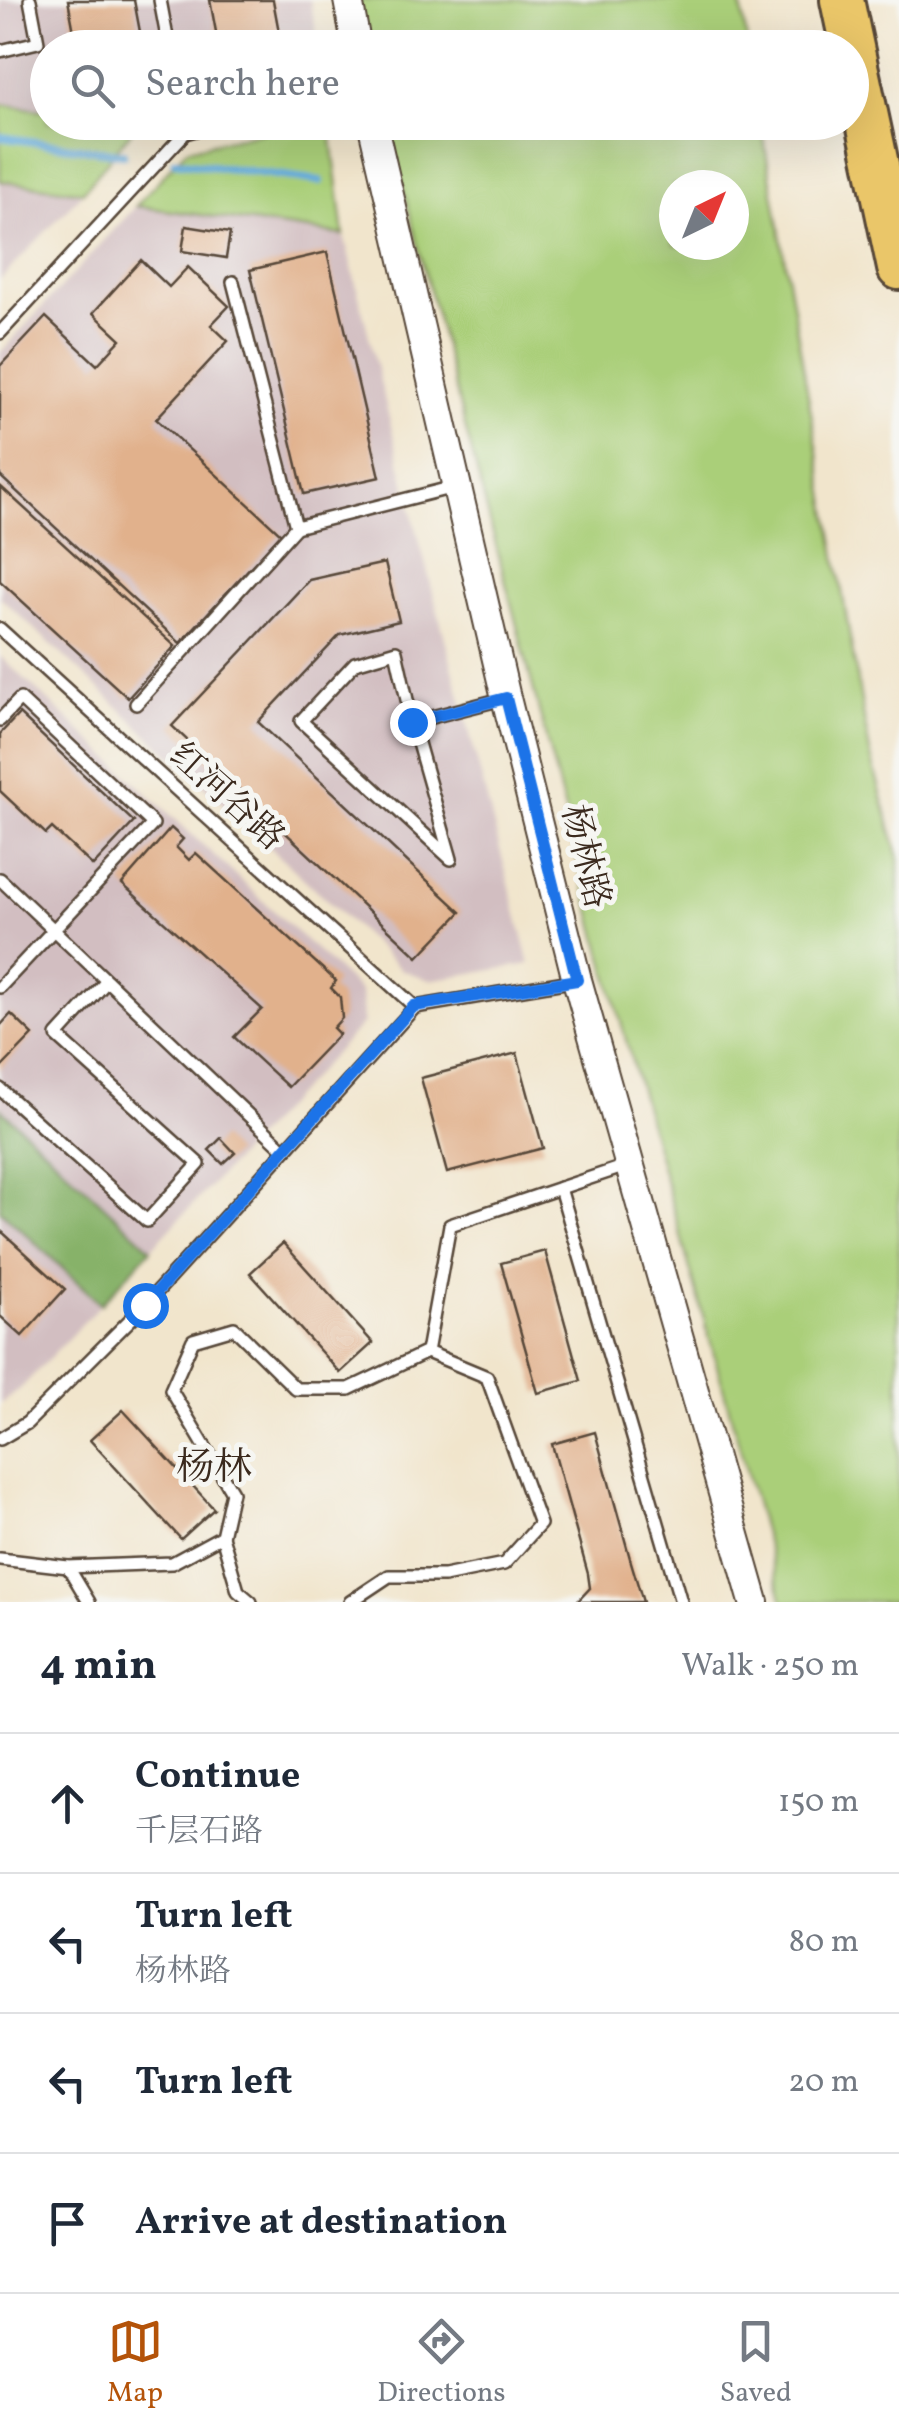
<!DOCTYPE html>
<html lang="en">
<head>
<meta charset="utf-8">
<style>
  :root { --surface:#fff; --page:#f6f6f7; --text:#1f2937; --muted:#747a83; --line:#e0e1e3; --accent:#b45309 }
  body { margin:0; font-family:Vollkorn,"Noto Serif SC",serif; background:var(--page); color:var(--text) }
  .compass { position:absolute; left:659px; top:170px; width:90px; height:90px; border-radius:50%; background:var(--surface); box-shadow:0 10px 40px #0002; rotate:43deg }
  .stop { position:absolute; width:30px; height:30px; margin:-22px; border:8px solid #1a73e8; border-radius:50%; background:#fff }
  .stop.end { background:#1a73e8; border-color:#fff; box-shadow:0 2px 10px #0008 }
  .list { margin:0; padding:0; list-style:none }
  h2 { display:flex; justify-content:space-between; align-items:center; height:130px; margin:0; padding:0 40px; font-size:42px }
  h2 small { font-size:32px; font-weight:400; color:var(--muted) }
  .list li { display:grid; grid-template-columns:65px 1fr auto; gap:30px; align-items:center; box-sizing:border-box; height:140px; padding:0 40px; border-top:2px solid var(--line) }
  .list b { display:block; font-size:38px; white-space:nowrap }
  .list p { margin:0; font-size:32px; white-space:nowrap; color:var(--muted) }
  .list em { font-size:32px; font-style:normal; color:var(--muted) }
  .icon { flex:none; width:55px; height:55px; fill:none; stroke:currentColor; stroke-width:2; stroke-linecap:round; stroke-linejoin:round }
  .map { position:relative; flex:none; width:899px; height:1602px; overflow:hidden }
  .search { position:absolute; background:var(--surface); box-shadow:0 10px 40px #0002; left:30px; right:30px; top:30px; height:110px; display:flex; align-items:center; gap:25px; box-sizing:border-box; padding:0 35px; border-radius:55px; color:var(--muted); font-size:38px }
  .sheet { height:690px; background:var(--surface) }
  nav { display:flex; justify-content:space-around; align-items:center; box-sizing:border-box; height:140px; border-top:2px solid var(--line); background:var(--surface); font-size:28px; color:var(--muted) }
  nav a { display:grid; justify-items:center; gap:5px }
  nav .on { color:var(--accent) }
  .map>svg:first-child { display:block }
</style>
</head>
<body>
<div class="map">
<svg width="899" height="1602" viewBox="0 0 899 1602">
  <rect width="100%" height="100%" fill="#f6f6f2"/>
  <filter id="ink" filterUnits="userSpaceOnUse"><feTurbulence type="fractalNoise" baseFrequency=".01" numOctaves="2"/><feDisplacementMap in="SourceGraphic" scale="20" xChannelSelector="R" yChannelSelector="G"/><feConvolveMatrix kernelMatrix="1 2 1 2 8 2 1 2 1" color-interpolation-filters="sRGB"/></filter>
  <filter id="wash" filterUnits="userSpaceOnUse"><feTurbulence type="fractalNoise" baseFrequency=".0048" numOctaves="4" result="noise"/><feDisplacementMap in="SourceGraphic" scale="40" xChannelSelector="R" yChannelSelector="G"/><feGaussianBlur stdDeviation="2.25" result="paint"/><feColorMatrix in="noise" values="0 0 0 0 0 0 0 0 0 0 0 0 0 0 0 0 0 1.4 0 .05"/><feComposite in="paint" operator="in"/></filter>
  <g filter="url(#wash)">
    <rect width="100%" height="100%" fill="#f1e5cc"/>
    <g fill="#d2bec1">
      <polygon points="0,0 310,0 319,47 48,48 47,111 0,104"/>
      <polygon points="0,181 83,192 0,280"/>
      <polygon points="136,206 344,235 419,539 530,964 429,980 402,970 0,597 0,353"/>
      <polygon points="0,656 361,992 363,1023 151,1249 0,1108"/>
      <polygon points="0,1210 101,1304 21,1388 0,1404"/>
    </g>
    <g fill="#aacf79" stroke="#727c4c" stroke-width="2.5" fill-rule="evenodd">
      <polygon points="354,0 740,0 748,47 366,47"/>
      <polygon points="0,104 47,111 48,122 136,125 83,192 0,181"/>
      <polygon points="305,122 330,123 344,235 136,206 187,149"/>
      <path d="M 386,123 L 761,123 L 870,753 L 899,859 L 899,1602 L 783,1602 L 607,972 ZM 674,185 L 734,185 L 734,245 L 674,245 Z"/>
    </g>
    <polygon fill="#87b269" stroke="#616e44" stroke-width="2.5" points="0,1108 151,1249 101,1304 0,1210"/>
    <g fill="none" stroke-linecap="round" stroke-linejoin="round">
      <g stroke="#68aede" stroke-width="8">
        <polyline points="0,137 123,154"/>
        <polyline points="175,161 320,181"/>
      </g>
    </g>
    <g id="blocks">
      <g fill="#e1b18c">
        <polygon points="68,0 134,0 143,48 77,48"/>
        <polygon points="210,0 273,0 282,48 219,48"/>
        <polygon points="186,226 230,233 226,258 182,251"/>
        <polygon points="327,252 380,477 304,494 250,270"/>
        <polygon points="141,260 169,287 188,267 229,306 211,325 228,341 156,419 281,534 180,643 0,476 0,366 46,317 97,365 121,339 93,313"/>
        <polygon points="0,486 175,646 128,698 0,581"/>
        <polygon points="385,563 399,621 340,635 258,722 461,912 418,957 172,726 309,580"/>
        <polygon points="19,714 134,822 93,866 52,828 46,834 0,791 0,734"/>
        <polygon points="171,828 183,839 176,847 189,860 196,853 336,981 331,988 340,997 342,1018 333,1028 339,1034 288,1087 234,1037 262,1009 122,884"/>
        <polygon points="11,1014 33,1035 0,1069 0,1026"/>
        <polygon points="517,1053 543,1148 447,1173 421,1078"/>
        <polygon points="221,1138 235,1153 223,1164 209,1150"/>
        <polygon points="0,1230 65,1289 22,1336 0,1316"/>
        <polygon points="283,1243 373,1343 340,1373 250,1273"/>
        <polygon points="545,1251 581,1381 538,1393 501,1263"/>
        <polygon points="123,1410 214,1509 181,1539 90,1440"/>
        <polygon points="595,1432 631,1562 643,1602 577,1602 590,1588 588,1574 552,1444"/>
      </g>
    </g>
  </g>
  <g filter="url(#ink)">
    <use href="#blocks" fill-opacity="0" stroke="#564638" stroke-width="2.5"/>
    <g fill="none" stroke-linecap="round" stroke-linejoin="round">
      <g stroke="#564638" stroke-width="16">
        <g id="service">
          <polyline points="160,0 169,48"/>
          <polyline points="0,51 38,42 30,0"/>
          <polyline points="233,282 296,527 458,486"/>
          <polyline points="0,333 185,133 224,122"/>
          <polyline points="0,629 415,1007"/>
          <polyline points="136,704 296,527"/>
          <polyline points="0,720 20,699 153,824 0,987"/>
          <polyline points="412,722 451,859 301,721 355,663 396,651 412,722 506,698"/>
          <polyline points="0,879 285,1150"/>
          <polyline points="0,1089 147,1221 199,1164 57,1036 107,981"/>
          <polyline points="560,1188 681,1602"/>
          <polyline points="0,1439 27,1423 145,1305 415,1007 577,980"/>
          <polyline points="222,1536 238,1591 251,1602"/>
          <polyline points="0,1559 68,1567"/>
          <polyline points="89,1602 68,1567 172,1563 222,1536 232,1492 171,1390 193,1340 234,1328 296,1389 349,1389 427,1352 450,1225 629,1165"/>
          <polyline points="350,1602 389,1576 444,1576 504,1564 540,1524 487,1377 427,1352"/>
        </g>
      </g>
      <g stroke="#564638" stroke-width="32">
        <g id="tertiary">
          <polyline points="348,0 357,48"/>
          <polyline points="372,122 506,698 577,980 754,1602"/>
        </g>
      </g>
      <g stroke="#564638" stroke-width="48">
        <polyline id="motorway" points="842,0 899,268"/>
      </g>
      <use href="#service" stroke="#fff" stroke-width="11"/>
      <use href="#tertiary" stroke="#fff" stroke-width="28"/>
      <use href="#motorway" stroke="#eac669" stroke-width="42"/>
    </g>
  </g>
  <g fill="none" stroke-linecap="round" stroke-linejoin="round" filter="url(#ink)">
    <polyline stroke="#1a73e8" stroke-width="12" points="145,1305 414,1006 577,980 506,698 412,722"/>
  </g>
  <g text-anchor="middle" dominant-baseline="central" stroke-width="10" stroke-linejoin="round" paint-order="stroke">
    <g font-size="35" fill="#3b2a1e" stroke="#f6f6f2">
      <text transform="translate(226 798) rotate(42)">红河谷路</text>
      <text transform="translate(584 857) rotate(76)">杨林路</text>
    </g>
    <g font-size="38" fill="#3b2a1e" stroke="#f6f6f2">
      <text x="214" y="1469">杨林</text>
    </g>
  </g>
</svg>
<svg class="compass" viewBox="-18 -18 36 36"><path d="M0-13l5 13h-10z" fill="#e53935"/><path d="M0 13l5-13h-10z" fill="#747a83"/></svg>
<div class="stop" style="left:145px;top:1305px"></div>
<div class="stop end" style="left:412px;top:722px"></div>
<div class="search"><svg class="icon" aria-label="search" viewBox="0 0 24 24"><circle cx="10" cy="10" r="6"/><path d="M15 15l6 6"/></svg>Search here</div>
</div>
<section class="sheet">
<h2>4 min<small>Walk · 250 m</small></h2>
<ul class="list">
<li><svg class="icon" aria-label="ahead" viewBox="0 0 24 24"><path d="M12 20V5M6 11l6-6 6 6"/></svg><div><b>Continue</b><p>千层石路</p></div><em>150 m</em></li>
<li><svg class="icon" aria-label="left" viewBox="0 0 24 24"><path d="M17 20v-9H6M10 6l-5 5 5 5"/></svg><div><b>Turn left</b><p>杨林路</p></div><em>80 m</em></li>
<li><svg class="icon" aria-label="left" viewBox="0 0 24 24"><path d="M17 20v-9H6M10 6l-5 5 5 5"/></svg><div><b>Turn left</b></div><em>20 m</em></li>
<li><svg class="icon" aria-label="arrive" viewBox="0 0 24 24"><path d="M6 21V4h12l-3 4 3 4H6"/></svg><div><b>Arrive at destination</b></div></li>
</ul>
</section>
<nav>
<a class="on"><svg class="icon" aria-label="map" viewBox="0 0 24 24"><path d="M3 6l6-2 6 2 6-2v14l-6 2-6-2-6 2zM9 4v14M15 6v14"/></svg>Map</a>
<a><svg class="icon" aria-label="directions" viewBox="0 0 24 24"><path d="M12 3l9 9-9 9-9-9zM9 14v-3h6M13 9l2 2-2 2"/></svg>Directions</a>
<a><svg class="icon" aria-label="saved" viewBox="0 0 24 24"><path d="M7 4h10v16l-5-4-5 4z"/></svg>Saved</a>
</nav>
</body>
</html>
